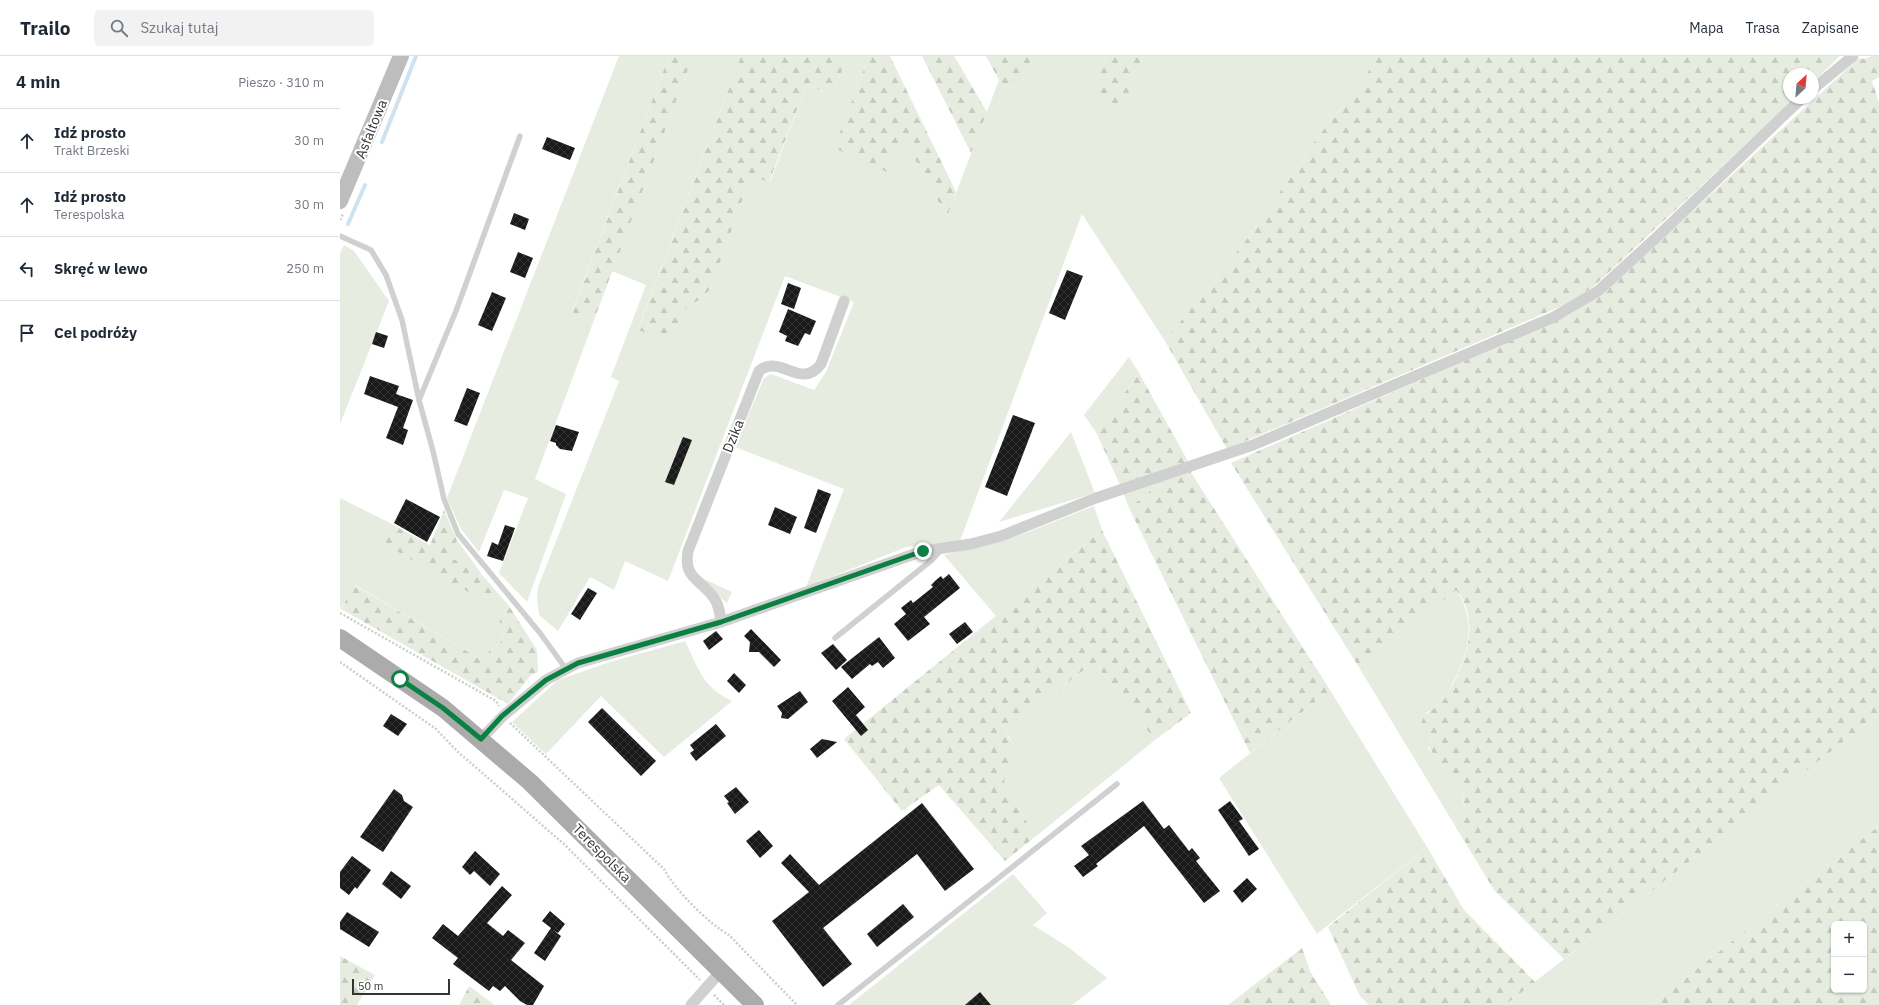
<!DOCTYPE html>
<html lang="pl">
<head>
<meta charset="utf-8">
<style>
  :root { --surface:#fff; --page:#f2f2f3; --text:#1f2937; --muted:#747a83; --line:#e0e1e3 }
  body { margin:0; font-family:"IBM Plex Sans",sans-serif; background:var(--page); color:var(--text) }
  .controls { position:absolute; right:12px; bottom:12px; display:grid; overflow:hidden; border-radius:6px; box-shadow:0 1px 3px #0004 }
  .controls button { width:36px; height:36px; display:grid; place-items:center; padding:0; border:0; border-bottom:1px solid var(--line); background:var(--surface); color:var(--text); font:20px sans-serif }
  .compass { position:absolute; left:1443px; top:12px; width:36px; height:36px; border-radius:50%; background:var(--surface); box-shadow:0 1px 3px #0004; rotate:26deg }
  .scale { position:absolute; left:12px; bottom:10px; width:98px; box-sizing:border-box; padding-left:4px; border:2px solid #333; border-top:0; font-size:11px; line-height:14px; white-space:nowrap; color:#333; -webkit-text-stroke:3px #fff; paint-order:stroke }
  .stop { position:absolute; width:12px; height:12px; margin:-9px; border:3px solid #0b8043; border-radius:50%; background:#fff }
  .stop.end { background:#0b8043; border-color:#fff; box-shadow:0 1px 4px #0008 }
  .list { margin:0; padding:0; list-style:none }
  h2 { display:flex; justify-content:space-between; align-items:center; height:52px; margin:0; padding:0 16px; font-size:17px }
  h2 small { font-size:13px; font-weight:400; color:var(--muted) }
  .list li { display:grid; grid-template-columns:26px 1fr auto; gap:12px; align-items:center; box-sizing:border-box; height:64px; padding:0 16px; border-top:1px solid var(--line) }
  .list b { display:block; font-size:15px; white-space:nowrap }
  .list p { margin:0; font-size:13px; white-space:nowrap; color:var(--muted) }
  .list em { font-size:13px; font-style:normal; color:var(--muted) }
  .icon { flex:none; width:22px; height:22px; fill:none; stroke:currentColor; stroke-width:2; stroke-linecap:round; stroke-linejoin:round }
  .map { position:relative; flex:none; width:1539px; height:949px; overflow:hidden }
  header { display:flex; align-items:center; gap:24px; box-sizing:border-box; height:56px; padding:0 20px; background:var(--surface); border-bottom:1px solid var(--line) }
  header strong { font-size:19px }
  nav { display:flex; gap:22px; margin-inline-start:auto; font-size:14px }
  .search { width:280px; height:36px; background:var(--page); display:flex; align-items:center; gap:10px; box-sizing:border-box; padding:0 14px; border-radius:6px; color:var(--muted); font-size:15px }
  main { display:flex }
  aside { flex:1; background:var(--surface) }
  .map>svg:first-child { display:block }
</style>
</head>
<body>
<header>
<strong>Trailo</strong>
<div class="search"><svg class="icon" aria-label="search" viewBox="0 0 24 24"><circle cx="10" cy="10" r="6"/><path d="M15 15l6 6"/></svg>Szukaj tutaj</div>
<nav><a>Mapa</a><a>Trasa</a><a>Zapisane</a></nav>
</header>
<main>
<aside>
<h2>4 min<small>Pieszo · 310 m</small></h2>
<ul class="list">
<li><svg class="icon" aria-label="ahead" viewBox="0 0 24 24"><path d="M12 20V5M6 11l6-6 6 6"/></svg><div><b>Idź prosto</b><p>Trakt Brzeski</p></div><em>30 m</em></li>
<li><svg class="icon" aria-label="ahead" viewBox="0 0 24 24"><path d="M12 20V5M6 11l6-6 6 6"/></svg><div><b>Idź prosto</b><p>Terespolska</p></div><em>30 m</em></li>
<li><svg class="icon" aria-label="left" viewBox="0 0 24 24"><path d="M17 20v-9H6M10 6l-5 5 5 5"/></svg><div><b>Skręć w lewo</b></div><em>250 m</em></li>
<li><svg class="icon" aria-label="arrive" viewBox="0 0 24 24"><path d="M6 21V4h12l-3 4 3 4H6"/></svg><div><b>Cel podróży</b></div></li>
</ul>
</aside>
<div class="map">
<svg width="1539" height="949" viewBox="0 0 1539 949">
  <defs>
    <pattern id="forest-firs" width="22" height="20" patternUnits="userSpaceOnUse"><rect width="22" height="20" fill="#e6ecdf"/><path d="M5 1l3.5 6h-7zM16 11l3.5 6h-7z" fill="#c6cbc0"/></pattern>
    <pattern id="building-cross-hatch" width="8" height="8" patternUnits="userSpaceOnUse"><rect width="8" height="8" fill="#1a1a1a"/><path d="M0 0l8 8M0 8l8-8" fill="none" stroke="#333"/></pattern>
  </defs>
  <rect width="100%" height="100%" fill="#fff"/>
  <g fill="#e6ecdf">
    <polygon points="279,0 329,0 232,255 254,264 195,423 226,438 187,546 159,517 188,442 164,434 139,496 121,473 107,442"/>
    <polygon points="353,0 401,0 298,273 330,285 343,255 353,247 362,243 371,232 411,120 430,126 467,28 492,39 508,0 529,0 494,92 561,77 607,161 659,24 666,30 680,31 694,0 767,0 756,28 782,53 804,0 1012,0 1034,8 975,85 911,178 825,285 742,158 620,485 566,491 466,531 504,433 395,391 424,322 431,318 474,334 486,316 514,246 445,220 328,525 285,505 274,534 250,521 218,575 199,559 197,542 198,531 279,325 271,321 306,229 272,215"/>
    <polygon points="4,189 14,195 49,245 0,368 0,197"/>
    <polygon points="789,301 799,317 756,376 744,359"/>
    <polygon points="731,376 755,437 659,466"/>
    <polygon points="827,422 789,452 783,437"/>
    <path d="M 0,442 L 50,467 L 39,485 L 146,542 L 157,536 L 169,550 C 151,567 165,566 162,585 L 140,603 L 15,529 L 0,553 Z"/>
    <polygon points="754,450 762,474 656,560 604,499 683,478"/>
    <polygon points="117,484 143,520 110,501"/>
    <polygon points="355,519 392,536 387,547"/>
    <path d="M 1116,534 C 1137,564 1129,598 1112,628 C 1110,633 1107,640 1104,644 C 1099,649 1092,653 1086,657 L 1088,692 L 1104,710 L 1121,734 L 1126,757 L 1114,768 L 1020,613 Z"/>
    <path d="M 345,585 C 359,613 362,631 392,645 L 324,701 L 261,640 L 206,698 L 172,666 L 218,624 L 270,606 Z"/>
    <polygon points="754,606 815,684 690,785 686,764 664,729 665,718 672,706 671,684 665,675"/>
    <polygon points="990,634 1087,791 977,878 879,722"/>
    <polygon points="1539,658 1539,770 1311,949 1165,949"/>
    <polygon points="673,818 707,857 693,869 728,891 767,922 732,949 509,949"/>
  </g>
  <g fill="url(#forest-firs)" fill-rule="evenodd">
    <polygon points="329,0 353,0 254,264 232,256"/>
    <polygon points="401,0 508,0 492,39 467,28 429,126 411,120 371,232 362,243 353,247 343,255 330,285 298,274"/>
    <polygon points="529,0 550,0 616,136 607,161 561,78 547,116 494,92"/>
    <polygon points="582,0 614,0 647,56 631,97"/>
    <polygon points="646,0 694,0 680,31 666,30 659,24"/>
    <polygon points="767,0 804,0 782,53 769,54 758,41 756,28"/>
    <polygon points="1012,0 1500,0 1473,26 1473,18 1449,18 1449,42 1455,42 1254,230 1231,246 887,393 825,285 911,178 975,85 1034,8"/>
    <path d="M 1532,0 L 1539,0 L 1539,21 L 1532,25 L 1539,46 L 1539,658 L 1224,903 L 1154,834 L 1114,768 L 1126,757 C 1124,749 1124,740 1120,733 C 1111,717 1078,686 1081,669 C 1084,654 1098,653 1105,642 C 1124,612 1143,565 1116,534 L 1020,613 L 891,407 L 1229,259 L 1261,239 L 1519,2 L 1524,3 Z"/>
    <polygon points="799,317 849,407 780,429 756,376"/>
    <polygon points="850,415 990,634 910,697 789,452 827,422"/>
    <polygon points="104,454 117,484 110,501 143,520 157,536 146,542 130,537 39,485 50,467 90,489"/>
    <polygon points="762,474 851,657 815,684 754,606 665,675 674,691 672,706 665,718 664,729 686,764 690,785 665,805 599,729 562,755 504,683"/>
    <path d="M 14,529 L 140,603 L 162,585 C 165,566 151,567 169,550 L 197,594 L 198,616 L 191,619 L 168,648 L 1,553 Z"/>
    <path d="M 1539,770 L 1539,949 L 1311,949 ZM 1494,868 L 1524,868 L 1524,934 L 1494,934 Z"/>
    <polygon points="1087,791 1124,854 1195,926 1165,949 1029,949 1020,940 988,871"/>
    <polygon points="962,892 970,915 991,949 888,949"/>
    <polygon points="0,900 35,919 17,949 0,949"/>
    <polygon points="129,930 155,949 119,949"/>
  </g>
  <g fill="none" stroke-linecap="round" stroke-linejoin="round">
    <g stroke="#cfe2ee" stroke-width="4">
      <polyline points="42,86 76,0"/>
      <polyline points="8,168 25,129"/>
    </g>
  </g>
  <g fill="url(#building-cross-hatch)">
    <polygon points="207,81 235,92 230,104 202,93"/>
    <polygon points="174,157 189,163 185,174 170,168"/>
    <polygon points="178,196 193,202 185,222 170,216"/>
    <polygon points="727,214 743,220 725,264 709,257"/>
    <polygon points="448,227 461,232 454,253 441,248"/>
    <polygon points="152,236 166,242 152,275 138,269"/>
    <polygon points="448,253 476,265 470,279 465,277 458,290 445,285 447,280 439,276"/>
    <polygon points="36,276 48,280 44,292 32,288"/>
    <polygon points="30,320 59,330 56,338 73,344 63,372 68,374 63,389 46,382 58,351 24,338"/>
    <polygon points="127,332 140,337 127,370 114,365"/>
    <polygon points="673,359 695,367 667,440 645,431"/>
    <polygon points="216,369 239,376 232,395 220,393 216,389 216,387 210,385"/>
    <polygon points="343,381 352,384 334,429 325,426"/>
    <polygon points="478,433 491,438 476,477 464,472"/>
    <polygon points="66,443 100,461 87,486 54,467"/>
    <polygon points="435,451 457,461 450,478 428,469"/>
    <polygon points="165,469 175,472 163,505 147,500 152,486 158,489"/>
    <polygon points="609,518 620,532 584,561 590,568 568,585 554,568 566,558 561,552 571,544 573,547 593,531 591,529 596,524 601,520 603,523"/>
    <polygon points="248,532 257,537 240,564 231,558"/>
    <polygon points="625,566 633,576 617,588 609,578"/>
    <polygon points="411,573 441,604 434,611 419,596 409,596 410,586 404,580"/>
    <polygon points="376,575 383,583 369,594 363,585"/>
    <polygon points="539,581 555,602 543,612 538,606 532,610 530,608 512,623 501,611"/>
    <polygon points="493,588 507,604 496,614 481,597"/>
    <polygon points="394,617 406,629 399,637 387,625"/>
    <polygon points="508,631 525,651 516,659 528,674 521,680 492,645"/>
    <polygon points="460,635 468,646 448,663 441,662 442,657 437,650"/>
    <polygon points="262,652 316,705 301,720 248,666"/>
    <polygon points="51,658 67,668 58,680 43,670"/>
    <polygon points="376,668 386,680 356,705 350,697 354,694 350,689"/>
    <polygon points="482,683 497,686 477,702 470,693"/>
    <polygon points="396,731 409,746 395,758 387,747 389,746 384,740"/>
    <polygon points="54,733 62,739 64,745 73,751 43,796 20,781"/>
    <polygon points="803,745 824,773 829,769 849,795 852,792 860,802 856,805 880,835 864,847 804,770 756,808 758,810 743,821 734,810 749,799 741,790"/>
    <polygon points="890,745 903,763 899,765 919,793 909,800 878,754"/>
    <polygon points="582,747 634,813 605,835 577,798 483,872 512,908 483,931 432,865 469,836 441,807 450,798 479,829"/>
    <polygon points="419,774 433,790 420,802 406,785"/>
    <polygon points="135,795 160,818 150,830 134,815 130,819 122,811"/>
    <polygon points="12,800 31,814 17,833 15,831 9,839 0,832 0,816"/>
    <polygon points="51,815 71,830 61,843 42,828"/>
    <polygon points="907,822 917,833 902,847 893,835"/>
    <polygon points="162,830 172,839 147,867 163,880 168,874 185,887 171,904 204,930 193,949 187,949 180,945 165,930 160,935 153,930 149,935 113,908 118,902 92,882 103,868 118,880"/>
    <polygon points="563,848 574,861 537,891 527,878"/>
    <polygon points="210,855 225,868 218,877 213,874 221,880 205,905 194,897 211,872 202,865"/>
    <polygon points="7,856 39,876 29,891 0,873 0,866"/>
    <polygon points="640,936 651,949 625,949"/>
  </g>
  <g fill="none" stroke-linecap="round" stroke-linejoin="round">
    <g stroke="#cdcdcd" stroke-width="2.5" stroke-dasharray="2 2" stroke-linecap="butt">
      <polyline points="0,164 3,158"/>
      <polyline points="0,557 156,645 159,650"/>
      <polyline points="0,606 96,673 117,695 225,789 360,924"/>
      <path d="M 170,667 L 324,813 C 334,833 369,868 389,879 L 457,949"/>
      <polyline points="374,939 384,949"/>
    </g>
    <g stroke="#d0d0d0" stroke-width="5.5">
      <polyline points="0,180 31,194 46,219 62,264 79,344 93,395 104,443 118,478 200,577 226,613"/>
      <polyline points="79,344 116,255 180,80"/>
      <polyline points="495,582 593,503 601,494"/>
      <polyline points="498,949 777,728"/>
    </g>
    <g stroke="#d0d0d0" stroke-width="11">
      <polyline points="1473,33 1513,0"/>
      <path d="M 381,566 C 380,557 379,549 374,542 C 361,523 343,523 348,495 L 419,315 C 440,297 461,335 481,308 L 504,245"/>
      <polyline points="141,683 163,660 206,624 238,607 381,566 583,495 631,488 661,480 756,442 913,389 1214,261 1258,235 1318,180 1462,42"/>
      <polyline points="351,949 381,915"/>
    </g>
    <polyline stroke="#bdbdbd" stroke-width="16" points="0,145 61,0"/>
    <polyline stroke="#ababab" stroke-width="18" points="0,582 103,652 190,726 415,949"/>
  </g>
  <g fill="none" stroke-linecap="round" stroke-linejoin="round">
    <polyline stroke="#0b8043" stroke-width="5" points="60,623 103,652 141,683 162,660 206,624 238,607 381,566 583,495"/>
  </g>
  <g text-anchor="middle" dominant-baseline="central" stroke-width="4" stroke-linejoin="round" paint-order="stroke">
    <g font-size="14" fill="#333" stroke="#fff">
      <text transform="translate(31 73) rotate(-68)">Asfaltowa</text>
      <text transform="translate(393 380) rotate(-68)">Dzika</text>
      <text transform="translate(262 797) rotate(45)">Terespolska</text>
    </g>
  </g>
</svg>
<div class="controls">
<button>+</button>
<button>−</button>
</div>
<svg class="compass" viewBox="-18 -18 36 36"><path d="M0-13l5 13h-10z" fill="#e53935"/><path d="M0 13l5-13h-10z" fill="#747a83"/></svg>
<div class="scale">50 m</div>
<div class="stop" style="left:60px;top:623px"></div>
<div class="stop end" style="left:583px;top:495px"></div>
</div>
</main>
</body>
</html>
